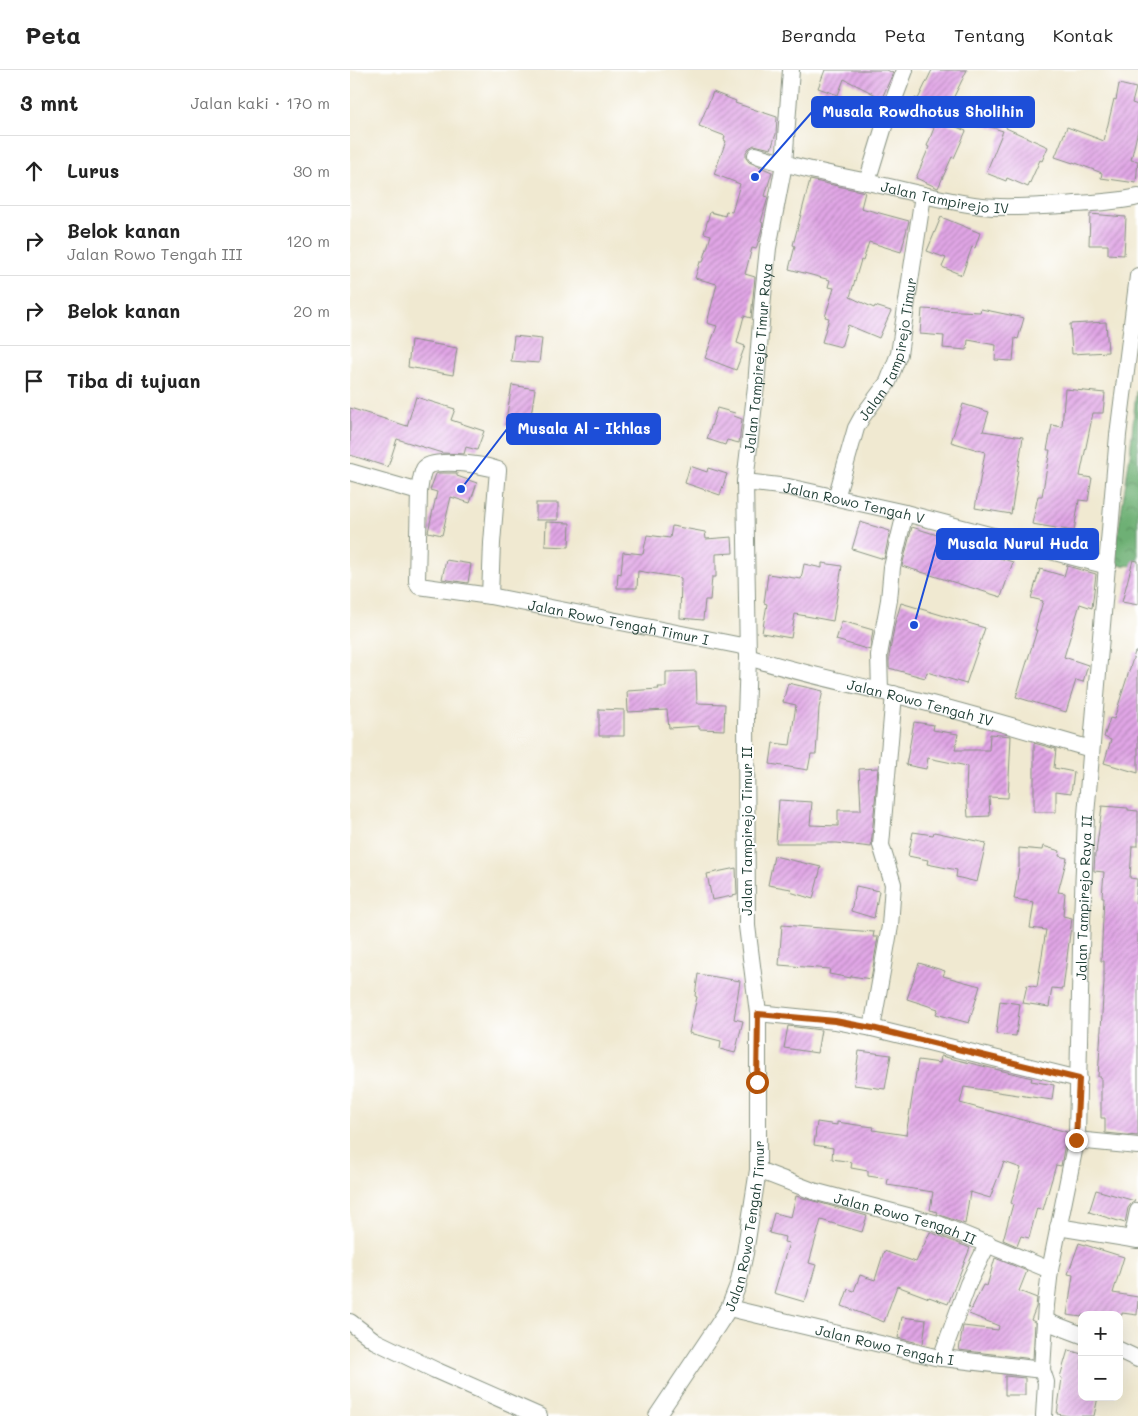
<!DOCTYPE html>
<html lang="id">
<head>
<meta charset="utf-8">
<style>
  :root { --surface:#fff; --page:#f6f6f6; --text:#222; --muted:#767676; --line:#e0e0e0 }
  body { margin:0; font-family:Mali,sans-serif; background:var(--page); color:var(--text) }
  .controls { position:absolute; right:15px; bottom:15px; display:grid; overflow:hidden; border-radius:10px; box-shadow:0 5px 20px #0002 }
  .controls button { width:45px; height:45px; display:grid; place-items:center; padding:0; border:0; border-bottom:1px solid var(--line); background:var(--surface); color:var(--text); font:25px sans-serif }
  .stop { position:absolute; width:15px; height:15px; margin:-11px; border:4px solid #b45309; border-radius:50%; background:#fff }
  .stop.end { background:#b45309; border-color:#fff; box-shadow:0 1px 5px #0008 }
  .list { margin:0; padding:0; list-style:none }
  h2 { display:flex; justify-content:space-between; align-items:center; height:65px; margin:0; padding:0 20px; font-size:21px }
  h2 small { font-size:16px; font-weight:400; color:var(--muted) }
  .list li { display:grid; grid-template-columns:32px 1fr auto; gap:15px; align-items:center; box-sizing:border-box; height:70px; padding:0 20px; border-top:1px solid var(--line) }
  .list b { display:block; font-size:19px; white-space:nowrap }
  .list p { margin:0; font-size:16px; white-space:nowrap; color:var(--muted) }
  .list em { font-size:16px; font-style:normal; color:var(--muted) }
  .icon { flex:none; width:28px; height:28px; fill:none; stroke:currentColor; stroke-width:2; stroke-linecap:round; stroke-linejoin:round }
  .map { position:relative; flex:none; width:788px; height:1346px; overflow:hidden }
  header { display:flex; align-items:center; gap:30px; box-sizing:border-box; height:70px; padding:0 25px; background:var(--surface); border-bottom:1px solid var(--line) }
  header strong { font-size:24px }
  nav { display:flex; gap:28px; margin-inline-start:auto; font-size:18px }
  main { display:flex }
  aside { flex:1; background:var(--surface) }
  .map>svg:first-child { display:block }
</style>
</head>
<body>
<header>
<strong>Peta</strong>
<nav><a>Beranda</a><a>Peta</a><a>Tentang</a><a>Kontak</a></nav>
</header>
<main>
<aside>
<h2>3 mnt<small>Jalan kaki · 170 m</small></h2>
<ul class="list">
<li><svg class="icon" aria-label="ahead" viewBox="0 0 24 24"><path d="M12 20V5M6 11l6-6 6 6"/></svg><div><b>Lurus</b></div><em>30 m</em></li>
<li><svg class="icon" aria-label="right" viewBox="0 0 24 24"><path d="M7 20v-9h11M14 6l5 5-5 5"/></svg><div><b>Belok kanan</b><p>Jalan Rowo Tengah III</p></div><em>120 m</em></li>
<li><svg class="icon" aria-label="right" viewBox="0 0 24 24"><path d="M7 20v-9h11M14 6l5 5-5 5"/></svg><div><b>Belok kanan</b></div><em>20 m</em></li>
<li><svg class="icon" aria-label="arrive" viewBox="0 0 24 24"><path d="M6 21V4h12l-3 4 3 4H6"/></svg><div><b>Tiba di tujuan</b></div></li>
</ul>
</aside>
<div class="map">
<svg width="788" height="1346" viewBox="0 0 788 1346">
  <defs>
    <pattern id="forest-crowns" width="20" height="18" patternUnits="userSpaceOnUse" patternTransform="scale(1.25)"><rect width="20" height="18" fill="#6eb074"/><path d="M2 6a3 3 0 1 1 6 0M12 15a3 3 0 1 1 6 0" fill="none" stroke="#5a9060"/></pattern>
    <pattern id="building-hatch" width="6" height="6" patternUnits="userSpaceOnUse" patternTransform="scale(1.25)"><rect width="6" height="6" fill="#e1a6e6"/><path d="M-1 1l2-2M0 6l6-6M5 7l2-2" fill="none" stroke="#b688bb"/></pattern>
  </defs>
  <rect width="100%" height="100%" fill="#fff"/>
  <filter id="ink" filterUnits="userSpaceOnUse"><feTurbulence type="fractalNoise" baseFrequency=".02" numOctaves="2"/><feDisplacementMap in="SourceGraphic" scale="10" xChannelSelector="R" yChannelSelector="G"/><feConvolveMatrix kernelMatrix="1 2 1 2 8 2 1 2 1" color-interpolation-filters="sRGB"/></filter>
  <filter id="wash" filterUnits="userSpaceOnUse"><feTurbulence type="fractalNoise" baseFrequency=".0096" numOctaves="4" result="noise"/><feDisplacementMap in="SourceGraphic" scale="20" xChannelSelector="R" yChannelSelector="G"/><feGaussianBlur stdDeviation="1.12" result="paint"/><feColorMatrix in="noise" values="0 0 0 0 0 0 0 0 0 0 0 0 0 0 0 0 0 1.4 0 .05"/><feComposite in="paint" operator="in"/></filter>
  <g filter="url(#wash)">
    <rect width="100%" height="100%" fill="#f0e9d1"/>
    <polygon fill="url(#forest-crowns)" stroke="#467654" points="786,321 788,321 788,496 763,495 780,385"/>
    <g id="blocks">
      <g fill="url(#building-hatch)">
        <polygon points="475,0 537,0 543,3 532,28 494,9 488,25 468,18"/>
        <polygon points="582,0 617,0 592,51 616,61 604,88 602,87 588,118 566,108 579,77 577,76 584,58 556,45 565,28 568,29"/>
        <polygon points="769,14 786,18 782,33 788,35 788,60 781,90 788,91 786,113 751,108 752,103 723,92 723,93 705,87 717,57 754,71 764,29 766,30"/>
        <polygon points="363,22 386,31 385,33 427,47 426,64 421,79 404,75 399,78 396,82 396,88 399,92 422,102 415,126 418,127 411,152 413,153 410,166 406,179 402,178 395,204 405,207 401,248 394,246 387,273 395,276 386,300 355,288 367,256 357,253 367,214 345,208 350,192 353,192 361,165 354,163 360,142 375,146 376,141 382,142 390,114 364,104 376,71 374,70 375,66 349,56"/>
        <polygon points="638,33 662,41 656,58 698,77 692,91 690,90 678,117 657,108 656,111 636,103 653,61 631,54"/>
        <polygon points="460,110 515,122 511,138 559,151 551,182 519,172 513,191 511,190 500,227 524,238 525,236 541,241 529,268 498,255 491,277 472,272 479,248 475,247 484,218 478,217 480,210 439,199 445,176 443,175"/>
        <polygon points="740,144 776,147 774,185 758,184 758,175 739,175"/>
        <polygon points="591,147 630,163 625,178 622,177 612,205 592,197 596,188 577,181"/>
        <polygon points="572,239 630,242 631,239 674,248 668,269 665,268 663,291 645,290 646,275 618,270 617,280 593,278 594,266 570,264"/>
        <polygon points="756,252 758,282 722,284 720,254"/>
        <polygon points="164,266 192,269 189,293 161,291"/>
        <polygon points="61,270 107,278 103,305 58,297"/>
        <polygon points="162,315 185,319 179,359 155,355"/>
        <polygon points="715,319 755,323 753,343 743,343 730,406 742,408 738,431 729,430 724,461 682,454 688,426 692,426 700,380 697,380 702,355 712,357"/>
        <polygon points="66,327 105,339 101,350 134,361 127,380 116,377 114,384 92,383 47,369 38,397 0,385 0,338 57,356"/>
        <polygon points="613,334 639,342 633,361 673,367 661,444 625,438 635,382 601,372"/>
        <polygon points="367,338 385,343 384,346 392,349 389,373 377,370 375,375 357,369"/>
        <polygon points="340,396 357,402 358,398 377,404 370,425 335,413"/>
        <polygon points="88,403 107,403 107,406 127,413 120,433 101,427 92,465 78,462 87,422 80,420 86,404"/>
        <rect x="186" y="433" width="22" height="17"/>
        <polygon points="196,452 220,453 219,477 195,476"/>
        <polygon points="510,452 540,461 534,489 502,479"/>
        <polygon points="322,456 355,462 356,469 382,467 383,483 366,484 366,507 362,507 360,530 355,530 353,550 330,548 331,508 288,501 287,518 267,518 268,503 271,504 273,482 293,484 297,465 320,468"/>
        <polygon points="562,457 634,480 634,483 663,492 651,527 552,496"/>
        <polygon points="96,490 121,494 118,513 92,509"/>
        <polygon points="783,490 788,491 788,535 772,532"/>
        <polygon points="472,493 492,496 483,551 445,544 441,568 412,563 417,534 414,533 418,504 451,509 454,494 472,498"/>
        <polygon points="717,496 746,504 742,538 730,534 714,587 738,595 733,612 726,610 716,642 666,627 687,560 685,560 693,531 681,528 690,499 714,506"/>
        <polygon points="551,533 635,558 616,614 577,602 575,608 539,598 539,586 545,553"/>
        <polygon points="492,551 523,560 520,580 486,570"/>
        <polygon points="785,582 788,582 788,703 754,693 761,670 754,667 760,648 764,649"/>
        <polygon points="346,601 347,633 375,634 374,660 349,659 349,656 319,658 317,640 278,642 277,621 309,619 308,617 316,617 316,602"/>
        <polygon points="438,613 473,621 469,638 466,684 461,684 458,700 420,694 423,673 440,675 446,635 433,632"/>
        <polygon points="249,639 274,640 274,666 249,666"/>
        <polygon points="564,652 584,655 583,660 608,664 605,680 639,680 640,664 661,666 658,728 639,727 640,746 618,747 616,721 617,696 578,688 576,699 556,695"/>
        <polygon points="684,673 706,679 704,698 724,702 721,723 706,721 706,742 684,742"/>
        <polygon points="528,698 521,777 487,773 426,773 429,730 462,732 460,755 488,756 488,740 511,740 509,699"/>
        <polygon points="752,736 778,738 778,740 788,741 788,776 782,776 780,808 787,809 785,834 788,835 788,1066 755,1063 755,1048 751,1048 751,1007 748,1007 754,912 754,891 751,891 754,827 752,827 754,802 744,801 745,783 746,783"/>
        <polygon points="563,762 583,765 584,762 636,773 627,812 606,807 607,800 577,794 578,790 558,786"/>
        <polygon points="693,776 710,781 709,786 717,788 708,822 715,823 713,846 722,848 713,919 702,918 699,937 673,933 677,915 687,917 696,860 680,858 684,832 664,829 669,797 669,778 692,780"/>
        <polygon points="424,786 471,797 463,829 440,822 441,819 418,815"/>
        <polygon points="386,798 387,825 362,830 357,804"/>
        <polygon points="506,816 529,821 524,848 501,841"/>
        <polygon points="432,855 524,862 523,867 528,867 521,909 501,906 501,908 479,904 480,899 429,895"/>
        <polygon points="569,893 595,901 593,906 630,916 619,953 586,944 588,939 557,929"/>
        <polygon points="348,904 390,911 384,949 393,951 385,983 370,979 371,971 339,963 347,927 345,926"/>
        <polygon points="650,931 670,934 666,966 646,964"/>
        <polygon points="438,956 471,960 467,983 434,978"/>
        <polygon points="509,981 541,985 535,1019 504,1015"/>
        <polygon points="591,986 682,1008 681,1011 704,1015 702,1030 614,1017 610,1033 717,1062 711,1096 706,1095 693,1140 687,1138 679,1168 671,1166 667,1176 653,1170 663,1134 661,1133 671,1098 654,1092 640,1128 620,1122 615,1154 587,1144 588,1142 580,1140 583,1122 537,1115 538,1109 518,1106 518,1101 501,1098 502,1092 482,1089 483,1078 464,1075 467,1052 487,1055 487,1052 507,1055 524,1057 523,1060 556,1065 568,990 590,993"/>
        <polygon points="746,1120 785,1131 781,1134 778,1138 775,1153 739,1142"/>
        <polygon points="446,1126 517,1146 512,1162 471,1150 459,1193 466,1195 455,1232 424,1223 439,1173 434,1172 435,1167 419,1163 424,1143 441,1147"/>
        <polygon points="580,1162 620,1178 598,1234 579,1227 579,1228 547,1216 534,1252 492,1236 498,1219 504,1221 510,1205 525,1210 534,1181 566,1192"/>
        <polygon points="729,1173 774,1187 763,1223 788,1227 787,1245 772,1243 772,1245 732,1245 732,1247 717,1245 723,1205 718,1204"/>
        <polygon points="645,1188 677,1201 669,1221 687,1228 686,1237 681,1250 685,1252 683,1289 609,1280 613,1256 648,1260 649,1256 619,1244 633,1215 637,1216"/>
        <polygon points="552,1247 576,1250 573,1274 548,1268"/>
        <polygon points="718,1280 732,1284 732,1327 748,1327 744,1346 719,1346 707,1344 712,1308 710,1307"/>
        <polygon points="655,1306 675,1308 675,1325 655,1325"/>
      </g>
    </g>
  </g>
  <g filter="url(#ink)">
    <use href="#blocks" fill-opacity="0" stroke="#889382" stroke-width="1"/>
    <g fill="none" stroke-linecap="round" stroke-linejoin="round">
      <g stroke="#889382" stroke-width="18">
        <g id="street">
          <path id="s1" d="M 406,85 C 442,97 479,104 517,112 C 555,120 593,131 632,136 C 658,139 686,136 712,135 C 738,133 763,133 788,127"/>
          <polyline points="517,112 535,53 555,0"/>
          <path id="s2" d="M 0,402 L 69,422 L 67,511 L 69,516 L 140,526 L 397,577"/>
          <path id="s3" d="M 395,412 L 438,417 L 555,443 L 758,496"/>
          <path d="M 69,422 C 70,416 71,405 74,399 C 81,387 136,395 148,400 L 142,473 L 140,526"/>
          <path id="s4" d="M 486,428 L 506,358 L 512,347 L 538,312 L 549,284 L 573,125"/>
          <path id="s5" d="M 398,587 C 445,602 494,612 542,624 C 609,640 675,660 741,679"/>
          <polyline points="530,621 529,585 539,530 542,497 555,443"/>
          <polyline points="408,943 485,951 522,958 729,1009"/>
          <polyline points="522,958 540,856 543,814 531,775 544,624"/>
          <polyline points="726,1070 788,1076"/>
          <path id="s6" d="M 408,1100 L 463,1121 L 588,1154 L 700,1200"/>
          <polyline points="708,1157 788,1170"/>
          <polyline points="782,1169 788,1141"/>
          <path id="s7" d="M 379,1238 L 585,1287 L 692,1300"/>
          <polyline points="695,1251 732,1265"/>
          <polyline points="0,1252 25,1271 85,1300 189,1346"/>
          <polyline points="769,1280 788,1289"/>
          <polyline points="591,1288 618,1214 638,1173"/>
          <path id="s8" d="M 307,1346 L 368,1255 L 379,1238 L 388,1215 L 395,1183 L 408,1100 L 408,943 L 397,856 L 396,646 L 398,587 L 395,412 L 406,316 L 413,226 L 418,178 L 434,94 L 441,0"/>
          <path id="s9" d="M 694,1346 L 696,1312 L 692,1300 L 696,1235 L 700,1200 L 727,1066 L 731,877 L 736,745 L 768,365 L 788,206"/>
        </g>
      </g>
      <use href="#street" stroke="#fff" stroke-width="16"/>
    </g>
  </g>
  <g fill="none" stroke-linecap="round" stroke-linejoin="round" filter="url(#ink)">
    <polyline stroke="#b45309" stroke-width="6" points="407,1012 408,944 485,951 522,958 729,1009 726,1070"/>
  </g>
  <g text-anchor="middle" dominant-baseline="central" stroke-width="4" stroke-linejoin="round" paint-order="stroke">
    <g font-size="14" fill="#1f3d34" stroke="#fff">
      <text stroke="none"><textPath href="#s1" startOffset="194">Jalan Tampirejo IV</textPath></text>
      <text stroke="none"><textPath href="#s4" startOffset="160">Jalan Tampirejo Timur</textPath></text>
      <text stroke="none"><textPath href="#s8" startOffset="1085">Jalan Tampirejo Timur Raya</textPath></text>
      <text stroke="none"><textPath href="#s3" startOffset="111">Jalan Rowo Tengah V</textPath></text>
      <text stroke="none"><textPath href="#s2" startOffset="369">Jalan Rowo Tengah Timur I</textPath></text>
      <text stroke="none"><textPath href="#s5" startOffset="178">Jalan Rowo Tengah IV</textPath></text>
      <text transform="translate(396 761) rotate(-90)">Jalan Tampirejo Timur II</text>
      <text stroke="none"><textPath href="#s9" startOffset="522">Jalan Tampirejo Raya II</textPath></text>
      <text stroke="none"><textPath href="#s6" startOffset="155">Jalan Rowo Tengah II</textPath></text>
      <text stroke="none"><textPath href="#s8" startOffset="214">Jalan Rowo Tengah Timur</textPath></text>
      <text stroke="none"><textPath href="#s7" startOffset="160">Jalan Rowo Tengah I</textPath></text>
    </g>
  </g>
  <path fill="none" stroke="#1d4ed8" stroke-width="2" d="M405 107L462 42M111 419L157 359M564 555L587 474"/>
  <g fill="#1d4ed8" stroke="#fff" stroke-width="2">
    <circle cx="405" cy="107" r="5"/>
    <circle cx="111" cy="419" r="5"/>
    <circle cx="564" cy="555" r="5"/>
  </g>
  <g fill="#1d4ed8" stroke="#1d4ed8" stroke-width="2">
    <rect x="462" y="27" width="222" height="30" rx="5"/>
    <rect x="157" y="344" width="153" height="30" rx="5"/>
    <rect x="587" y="459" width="161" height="30" rx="5"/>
  </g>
  <g font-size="15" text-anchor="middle" font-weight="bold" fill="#fff">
    <text x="573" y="47">Musala Rowdhotus Sholihin</text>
    <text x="234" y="364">Musala Al - Ikhlas</text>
    <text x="668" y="479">Musala Nurul Huda</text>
  </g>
</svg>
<div class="controls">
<button>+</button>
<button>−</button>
</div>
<div class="stop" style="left:407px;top:1012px"></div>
<div class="stop end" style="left:726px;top:1070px"></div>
</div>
</main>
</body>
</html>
